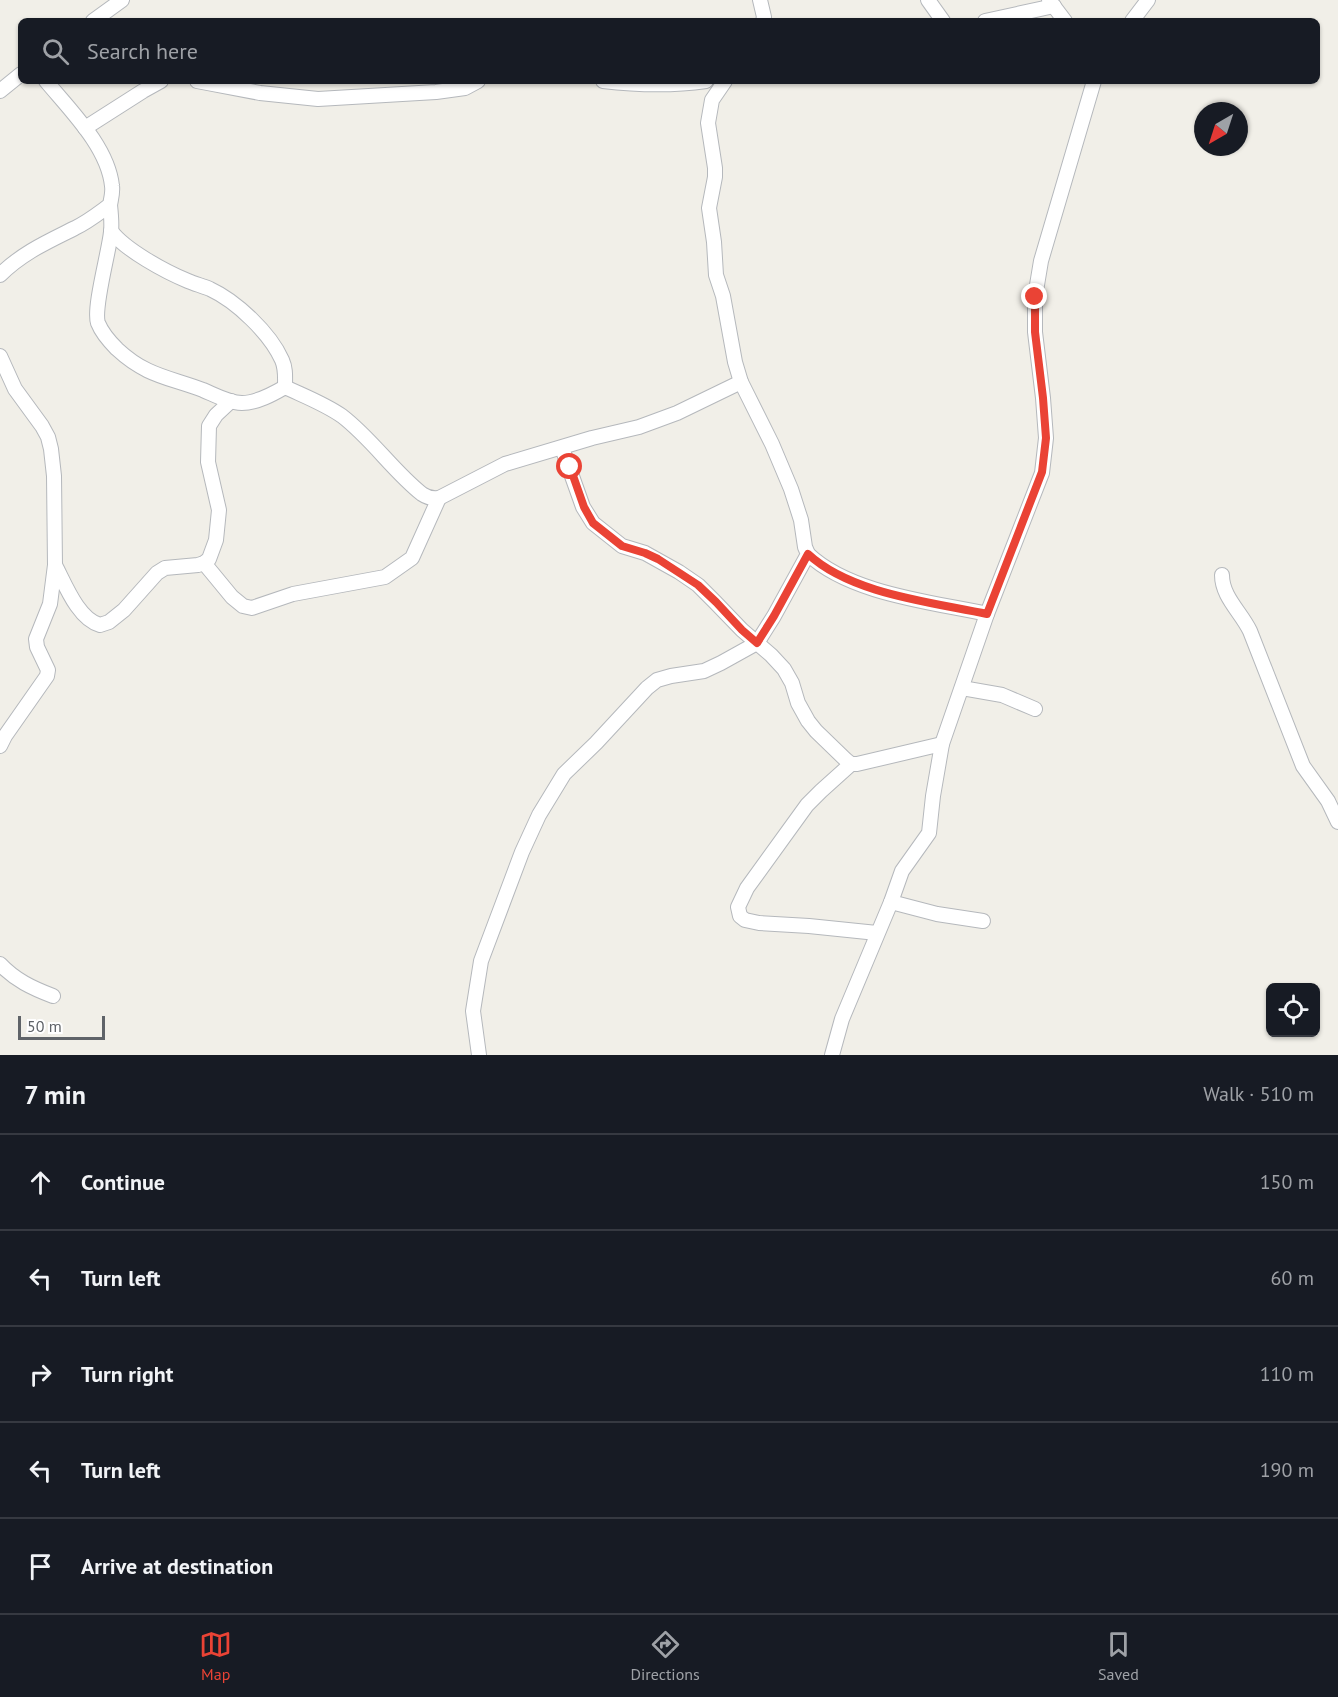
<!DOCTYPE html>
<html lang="en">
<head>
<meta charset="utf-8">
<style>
  :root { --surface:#171b24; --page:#20242c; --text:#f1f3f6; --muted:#9ea1a6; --line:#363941; --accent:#ea4335 }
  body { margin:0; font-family:"PT Sans",sans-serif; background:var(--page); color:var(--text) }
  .controls { position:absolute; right:18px; bottom:18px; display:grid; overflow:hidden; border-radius:9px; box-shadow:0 2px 4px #0004 }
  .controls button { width:54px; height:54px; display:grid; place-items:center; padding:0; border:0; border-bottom:2px solid var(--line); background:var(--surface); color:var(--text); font:30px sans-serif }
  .compass { position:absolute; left:1194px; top:102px; width:54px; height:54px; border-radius:50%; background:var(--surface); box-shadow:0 2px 4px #0004; rotate:219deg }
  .scale { position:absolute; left:18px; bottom:15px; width:87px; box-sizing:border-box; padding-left:6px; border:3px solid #5f6368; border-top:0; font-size:16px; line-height:21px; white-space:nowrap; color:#5f6368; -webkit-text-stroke:4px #fff; paint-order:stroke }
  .stop { position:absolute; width:18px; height:18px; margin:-14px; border:4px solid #ea4335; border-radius:50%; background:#fff }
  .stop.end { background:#ea4335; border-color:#fff; box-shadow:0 2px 6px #0008 }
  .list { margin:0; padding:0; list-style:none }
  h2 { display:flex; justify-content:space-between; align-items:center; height:78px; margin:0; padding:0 24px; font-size:26px }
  h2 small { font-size:20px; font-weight:400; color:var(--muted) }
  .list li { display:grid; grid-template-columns:39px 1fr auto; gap:18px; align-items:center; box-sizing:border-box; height:96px; padding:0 24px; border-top:2px solid var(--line) }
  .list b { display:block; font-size:22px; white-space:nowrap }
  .list em { font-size:20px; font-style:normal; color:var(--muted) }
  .icon { flex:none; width:33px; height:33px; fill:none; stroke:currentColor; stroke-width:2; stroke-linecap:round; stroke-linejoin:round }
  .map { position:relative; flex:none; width:1338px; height:1055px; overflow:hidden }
  .search { position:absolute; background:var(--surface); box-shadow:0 2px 4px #0004; left:18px; right:18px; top:18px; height:66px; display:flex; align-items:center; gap:15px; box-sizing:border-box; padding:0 21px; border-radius:9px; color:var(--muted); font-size:22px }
  .sheet { height:558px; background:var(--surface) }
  nav { display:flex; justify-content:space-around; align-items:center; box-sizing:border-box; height:84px; border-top:2px solid var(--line); background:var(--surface); font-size:16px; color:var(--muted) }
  nav a { display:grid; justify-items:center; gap:3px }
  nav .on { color:var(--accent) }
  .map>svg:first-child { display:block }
</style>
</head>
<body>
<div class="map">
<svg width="1338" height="1055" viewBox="0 0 1338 1055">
  <rect width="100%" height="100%" fill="#f1efe8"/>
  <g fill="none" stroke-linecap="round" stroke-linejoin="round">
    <g stroke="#b5b8bc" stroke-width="16">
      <g id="minor">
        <polyline points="760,0 764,17 763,21"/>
        <polyline points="928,0 943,21"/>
        <polyline points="1049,0 1065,21"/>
        <polyline points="93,21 122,0"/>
        <polyline points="985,21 1054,6"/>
        <polyline points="1132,21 1148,0"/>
        <polyline points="197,81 260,93 318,99 436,92 465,88 478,81"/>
        <path d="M 603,81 C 637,85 672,86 706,81"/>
        <polyline points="0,91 21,74"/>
        <polyline points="85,128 143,91 161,81"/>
        <path d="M 110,205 C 111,214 112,223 111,232 C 109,252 93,308 98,323 C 102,333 109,341 117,349 C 146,376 168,377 203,390 C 215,395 229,403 242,403 C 257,403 273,394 285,387 C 304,396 325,404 342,416 C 372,439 393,471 422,494 C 428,498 433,499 439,498 L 505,464 L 592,438 L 639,427 L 677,413 L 741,382"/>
        <path d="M 111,231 C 125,250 166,272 188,281 C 195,284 203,286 210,289 C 236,301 270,333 282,360 C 286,369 285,377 285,387"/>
        <path d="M 0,275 C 22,253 47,242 75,228 C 88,222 99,213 110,205 C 111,199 113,192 112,186 C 108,147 70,110 46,81"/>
        <polyline points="0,356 15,389 42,426 48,437 51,449 54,476 55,565 50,604 36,639 37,647 48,670 47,676 5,736 0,746"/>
        <polyline points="562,448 583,507 593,523 622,546 645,553 679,572 698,585 715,602 742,630 771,655 784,669 792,683 798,703 808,721 816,731 846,760 851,764 857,764 942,744"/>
        <path d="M 808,554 C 850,594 932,602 987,614"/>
        <polyline points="204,563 232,597 243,606 252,608 293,594 385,577 412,558 439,498"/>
        <path d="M 55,565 C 65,584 78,619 100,625 L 109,622 L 124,610 L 157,573 L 165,568 L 198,565 L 204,563 L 209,559 L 216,540 L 219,510 L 208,462 L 209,426 L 216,415 L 231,401"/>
        <path d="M 1222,575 C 1222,597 1241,612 1250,631 L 1303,766 L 1328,801 L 1338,822"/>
        <polyline points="962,688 1002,695 1035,709"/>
        <polyline points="851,764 821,791 807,805 747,888 738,907 740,916 745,920 759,923 809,926 877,933"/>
        <polyline points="891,902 937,914 983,921"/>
        <path d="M 0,964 C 15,980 32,988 53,996"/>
        <polyline points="479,1055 473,1011 481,961 522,852 539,815 564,774 596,743 647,688 657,680 671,676 704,671 721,663 757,643 774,616 808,554 805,547 801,520 791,489 772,444 741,382 735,362 723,296 716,275 714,242 709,208 715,177 715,168 708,123 712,100 725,81"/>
        <polyline points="832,1055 842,1019 891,902 902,871 929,833 933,796 942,744 987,614 1042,473 1046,438 1043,398 1035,332 1035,297 1041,261 1094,81"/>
      </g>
    </g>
    <use href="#minor" stroke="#fff" stroke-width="14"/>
  </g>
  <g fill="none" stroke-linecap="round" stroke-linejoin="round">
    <path stroke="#ea4335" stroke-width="8" d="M 570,467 L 584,507 L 593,523 L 622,546 L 645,553 L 658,559 L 698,585 L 716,602 L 742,630 L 757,643 L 774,616 L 808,554 C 851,594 931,602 987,614 L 1042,472 L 1046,438 L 1043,398 L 1035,332 L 1035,297"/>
  </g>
</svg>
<div class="controls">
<button><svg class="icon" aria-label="locate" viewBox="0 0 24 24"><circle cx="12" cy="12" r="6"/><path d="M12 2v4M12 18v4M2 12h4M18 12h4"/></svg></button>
</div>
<svg class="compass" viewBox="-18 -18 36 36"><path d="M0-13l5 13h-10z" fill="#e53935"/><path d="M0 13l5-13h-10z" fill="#9ea1a6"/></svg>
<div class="scale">50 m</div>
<div class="stop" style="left:570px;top:467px"></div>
<div class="stop end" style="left:1035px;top:297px"></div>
<div class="search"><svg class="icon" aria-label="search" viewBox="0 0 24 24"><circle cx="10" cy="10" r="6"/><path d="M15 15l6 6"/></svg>Search here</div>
</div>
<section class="sheet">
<h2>7 min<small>Walk · 510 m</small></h2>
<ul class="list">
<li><svg class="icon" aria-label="ahead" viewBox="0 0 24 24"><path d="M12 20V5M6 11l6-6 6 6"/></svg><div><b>Continue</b></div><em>150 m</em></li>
<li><svg class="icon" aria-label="left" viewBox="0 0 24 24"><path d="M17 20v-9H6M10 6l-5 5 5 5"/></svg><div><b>Turn left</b></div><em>60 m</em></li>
<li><svg class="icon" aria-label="right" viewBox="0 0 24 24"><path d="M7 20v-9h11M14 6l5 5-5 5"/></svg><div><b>Turn right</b></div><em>110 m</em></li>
<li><svg class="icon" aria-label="left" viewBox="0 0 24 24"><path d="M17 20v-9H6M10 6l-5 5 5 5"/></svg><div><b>Turn left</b></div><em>190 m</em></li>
<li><svg class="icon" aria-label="arrive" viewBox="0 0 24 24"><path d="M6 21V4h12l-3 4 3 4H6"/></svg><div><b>Arrive at destination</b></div></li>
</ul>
</section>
<nav>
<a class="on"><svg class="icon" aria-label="map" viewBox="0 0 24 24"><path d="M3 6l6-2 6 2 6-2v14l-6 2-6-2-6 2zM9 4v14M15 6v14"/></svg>Map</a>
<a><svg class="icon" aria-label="directions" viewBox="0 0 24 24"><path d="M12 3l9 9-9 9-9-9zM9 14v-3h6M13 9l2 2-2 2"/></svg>Directions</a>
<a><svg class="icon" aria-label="saved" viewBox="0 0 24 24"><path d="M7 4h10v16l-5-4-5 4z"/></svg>Saved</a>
</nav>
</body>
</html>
